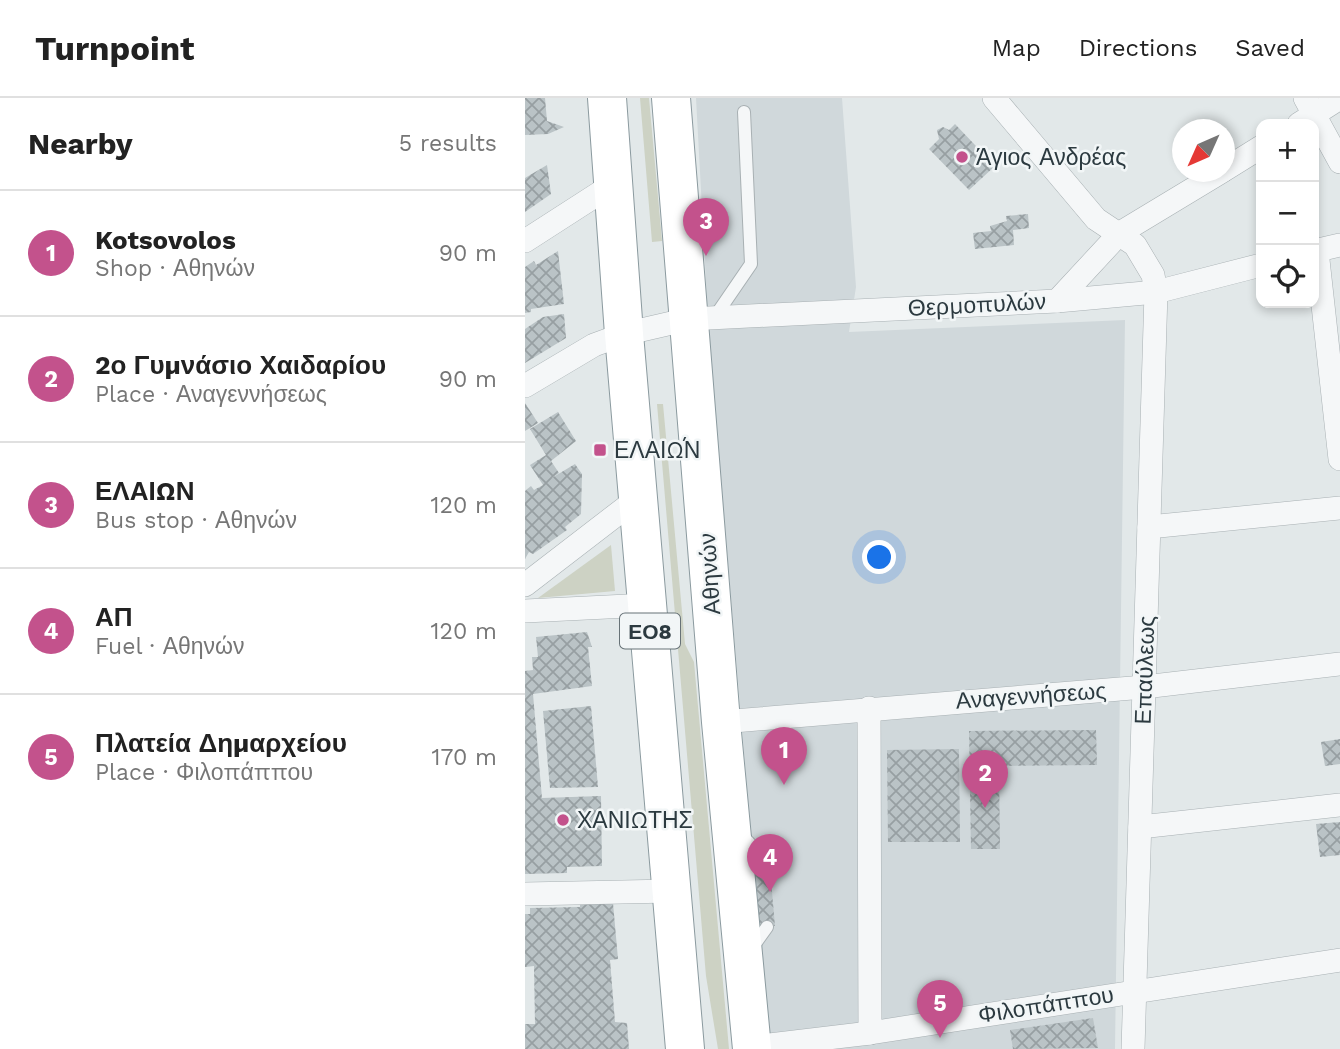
<!DOCTYPE html>
<html lang="en">
<head>
<meta charset="utf-8">
<style>
  :root { --surface:#fff; --page:#f2f2f2; --text:#222; --muted:#767676; --line:#e0e0e0; --accent:#c3528c }
  body { margin:0; font-family:"Work Sans",sans-serif; background:var(--page); color:var(--text) }
  .controls { position:absolute; right:21px; top:21px; display:grid; overflow:hidden; border-radius:14px; box-shadow:0 4px 10px #0003 }
  .controls button { width:63px; height:63px; display:grid; place-items:center; padding:0; border:0; border-bottom:2px solid var(--line); background:var(--surface); color:var(--text); font:35px sans-serif }
  .compass { position:absolute; left:647px; top:21px; width:63px; height:63px; border-radius:50%; background:var(--surface); box-shadow:0 4px 10px #0003; rotate:225deg }
  .you { position:absolute; left:355px; top:460px; width:24px; height:24px; margin:-18px; border:5px solid #fff; border-radius:50%; background:#1a73e8; box-shadow:0 0 0 10px #1a73e833 }
  .badge { display:grid; place-items:center; width:46px; height:46px; border-radius:50%; background:var(--accent); color:#fff; font-size:23px; font-weight:700 }
  .pin { position:absolute; translate:-50% -58px; filter:drop-shadow(0 2px 4px #0008) }
  .pin::after { content:''; position:absolute; top:37px; width:24px; height:21px; background:inherit; clip-path:polygon(0 0,100% 0,50% 100%) }
  .list { margin:0; padding:0; list-style:none }
  h2 { display:flex; justify-content:space-between; align-items:center; height:91px; margin:0; padding:0 28px; font-size:30px }
  h2 small { font-size:23px; font-weight:400; color:var(--muted) }
  .list li { display:grid; grid-template-columns:46px 1fr auto; gap:21px; align-items:center; box-sizing:border-box; height:126px; padding:0 28px; border-top:2px solid var(--line) }
  .list b { display:block; font-size:26px; white-space:nowrap }
  .list p { margin:0; font-size:23px; white-space:nowrap; color:var(--muted) }
  .list em { font-size:23px; font-style:normal; color:var(--muted) }
  .icon { flex:none; width:38px; height:38px; fill:none; stroke:currentColor; stroke-width:2; stroke-linecap:round; stroke-linejoin:round }
  .map { position:relative; flex:none; width:815px; height:951px; overflow:hidden }
  header { display:flex; align-items:center; gap:42px; box-sizing:border-box; height:98px; padding:0 35px; background:var(--surface); border-bottom:2px solid var(--line) }
  header strong { font-size:33px }
  nav { display:flex; gap:38px; margin-inline-start:auto; font-size:24px }
  main { display:flex }
  aside { flex:1; background:var(--surface) }
  .map>svg:first-child { display:block }
</style>
</head>
<body>
<header>
<strong>Turnpoint</strong>
<nav><a>Map</a><a>Directions</a><a>Saved</a></nav>
</header>
<main>
<aside>
<h2>Nearby<small>5 results</small></h2>
<ul class="list">
<li><span class="badge">1</span><div><b>Kotsovolos</b><p>Shop · Αθηνών</p></div><em>90 m</em></li>
<li><span class="badge">2</span><div><b>2ο Γυμνάσιο Χαιδαρίου</b><p>Place · Αναγεννήσεως</p></div><em>90 m</em></li>
<li><span class="badge">3</span><div><b>ΕΛΑΙΩΝ</b><p>Bus stop · Αθηνών</p></div><em>120 m</em></li>
<li><span class="badge">4</span><div><b>ΑΠ</b><p>Fuel · Αθηνών</p></div><em>120 m</em></li>
<li><span class="badge">5</span><div><b>Πλατεία Δημαρχείου</b><p>Place · Φιλοπάππου</p></div><em>170 m</em></li>
</ul>
</aside>
<div class="map">
<svg width="815" height="951" viewBox="0 0 815 951">
  <defs>
    <pattern id="building-cross-hatch" width="8" height="8" patternUnits="userSpaceOnUse" patternTransform="scale(1.75)"><rect width="8" height="8" fill="#bac3c6"/><path d="M0 0l8 8M0 8l8-8" fill="none" stroke="#979fa2"/></pattern>
  </defs>
  <rect width="100%" height="100%" fill="#e2e8e9"/>
  <polygon fill="#d0d8db" points="171,0 317,0 331,189 324,234 600,222 590,951 244,951 184,240"/>
  <g fill="#cdd2c4">
    <polygon points="115,0 124,0 137,143 127,144"/>
    <polygon points="132,306 138,306 160,546 169,564 204,951 193,951 181,878"/>
    <polygon points="86,447 90,493 13,500"/>
  </g>
  <g fill="url(#building-cross-hatch)">
    <polygon points="0,0 20,0 22,23 39,29 23,36 0,37"/>
    <polygon points="430,26 470,68 444,92 404,51 414,41 412,32 418,29 424,32"/>
    <polygon points="22,67 26,96 0,114 0,80"/>
    <polygon points="503,116 504,130 488,132 489,147 450,151 448,135 466,133 465,128 482,123 481,118"/>
    <polygon points="33,153 39,206 6,211 6,214 0,215 0,169 9,163 11,167"/>
    <polygon points="39,216 41,240 0,265 0,231 18,219"/>
    <polygon points="0,305 13,325 0,333"/>
    <polygon points="33,314 51,343 26,363 34,375 25,381 50,366 57,376 56,416 40,429 42,432 8,456 4,454 0,461 0,393 6,388 9,392 18,387 5,367 21,357 5,331"/>
    <polygon points="62,534 67,549 63,549 67,588 8,596 17,700 76,698 77,768 42,769 42,775 0,776 0,573 8,572 7,559 13,559 11,539"/>
    <polygon points="66,608 73,689 25,690 18,613"/>
    <polygon points="571,632 572,667 474,668 475,751 446,751 444,633"/>
    <polygon points="815,641 815,666 800,668 796,644"/>
    <polygon points="434,651 435,744 363,744 362,652"/>
    <polygon points="815,724 815,757 795,759 791,726"/>
    <polygon points="244,759 250,828 235,829 229,760"/>
    <polygon points="88,805 93,861 85,862 90,924 102,925 104,951 0,951 0,926 10,926 9,868 0,869 0,816 5,816 5,810 55,809 55,806"/>
    <polygon points="568,920 573,950 488,951 485,932"/>
  </g>
  <g fill="none" stroke-linecap="round" stroke-linejoin="round">
    <g stroke="#a8b0b3" stroke-width="14">
      <g id="service">
        <polyline points="189,220 226,166 219,14"/>
        <polyline points="216,736 237,759"/>
        <polyline points="227,850 242,829"/>
      </g>
    </g>
    <g stroke="#a8b0b3" stroke-width="24">
      <g id="minor">
        <polyline points="469,0 571,121 610,147 628,177 631,194 608,951"/>
        <polyline points="780,0 815,64"/>
        <polyline points="774,26 815,0"/>
        <polyline points="699,72 736,49"/>
        <polyline points="0,143 90,85"/>
        <polyline points="789,153 815,147"/>
        <polyline points="792,153 815,361"/>
        <polyline points="532,203 595,135 696,74"/>
        <polyline points="0,288 69,247 99,236 164,221 532,203 631,194 736,167"/>
        <polyline points="624,429 815,410"/>
        <polyline points="0,487 113,400"/>
        <polyline points="0,513 123,507"/>
        <polyline points="344,610 345,935"/>
        <polyline points="196,624 619,589 815,566"/>
        <polyline points="615,729 815,707"/>
        <polyline points="0,796 146,793"/>
        <polyline points="227,949 345,935 815,862"/>
      </g>
    </g>
    <g stroke="#8b9a9f" stroke-width="40">
      <g id="trunk">
        <polyline points="82,0 99,236 160,951"/>
        <polyline points="146,0 196,624 227,951"/>
      </g>
    </g>
    <use href="#service" stroke="#f5f7f8" stroke-width="12"/>
    <use href="#minor" stroke="#f5f7f8" stroke-width="23"/>
    <use href="#trunk" stroke="#fff" stroke-width="38"/>
  </g>
  <g fill="#c3528c" stroke="#f2f6f7" stroke-width="2.5">
    <circle cx="437" cy="59" r="7"/>
    <rect x="68" y="345" width="14" height="14" rx="3.5"/>
    <circle cx="38" cy="722" r="7"/>
  </g>
  <g text-anchor="middle" dominant-baseline="central" stroke-width="5" stroke-linejoin="round" paint-order="stroke">
    <rect fill="#f2f6f7" stroke="#677277" stroke-width="2" x="95" y="515.5" width="60" height="35" rx="5"/>
    <g font-size="21" font-weight="bold" fill="#2c3a40">
      <text x="125" y="533">ΕΟ8</text>
    </g>
    <g font-size="23" fill="#2c3a40" stroke="#f2f6f7" text-anchor="start">
      <text x="451" y="59">Άγιος Ανδρέας</text>
      <text x="89" y="352">ΕΛΑΙΏΝ</text>
      <text x="52" y="722">ΧΑΝΙΩΤΗΣ</text>
    </g>
    <g font-size="23" fill="#2c3a40" stroke="#f2f6f7">
      <text transform="translate(452 207) rotate(-3)">Θερμοπυλών</text>
      <text transform="translate(185 476) rotate(-94)">Αθηνών</text>
      <text transform="translate(620 572) rotate(-88)">Επαύλεως</text>
      <text transform="translate(506 598) rotate(-4)">Αναγεννήσεως</text>
      <text transform="translate(521 907) rotate(-9)">Φιλοπάππου</text>
    </g>
  </g>
</svg>
<div class="controls">
<button>+</button>
<button>−</button>
<button><svg class="icon" aria-label="locate" viewBox="0 0 24 24"><circle cx="12" cy="12" r="6"/><path d="M12 2v4M12 18v4M2 12h4M18 12h4"/></svg></button>
</div>
<svg class="compass" viewBox="-18 -18 36 36"><path d="M0-13l5 13h-10z" fill="#e53935"/><path d="M0 13l5-13h-10z" fill="#767676"/></svg>
<div class="you"></div>
<div class="pin badge" style="left:259px;top:687px">1</div>
<div class="pin badge" style="left:460px;top:710px">2</div>
<div class="pin badge" style="left:181px;top:158px">3</div>
<div class="pin badge" style="left:245px;top:794px">4</div>
<div class="pin badge" style="left:415px;top:940px">5</div>
</div>
</main>
</body>
</html>
